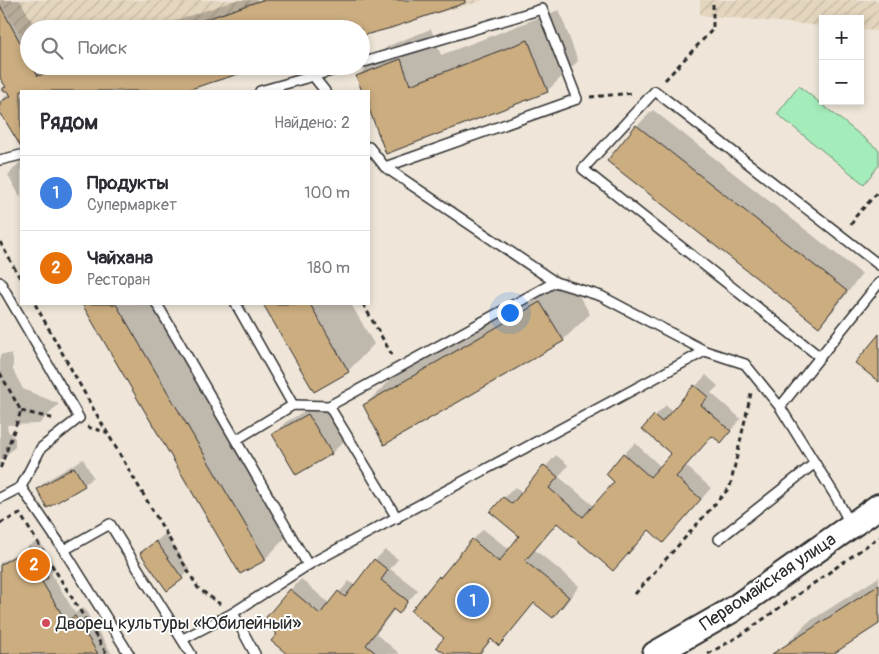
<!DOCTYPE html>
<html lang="ru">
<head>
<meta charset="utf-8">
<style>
  :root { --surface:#fff; --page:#f2f2f3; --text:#2b2b33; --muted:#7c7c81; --line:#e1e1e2; --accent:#d1495b }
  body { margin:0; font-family:Pangolin,sans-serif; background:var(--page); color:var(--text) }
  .controls { position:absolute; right:15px; top:15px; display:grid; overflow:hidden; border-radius:0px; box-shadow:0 2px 8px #0003 }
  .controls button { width:45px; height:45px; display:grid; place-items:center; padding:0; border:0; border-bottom:1px solid var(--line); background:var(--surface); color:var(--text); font:25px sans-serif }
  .you { position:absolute; left:509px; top:312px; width:18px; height:18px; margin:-12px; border:4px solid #fff; border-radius:50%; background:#1a73e8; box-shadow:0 0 0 8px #1a73e833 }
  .badge { display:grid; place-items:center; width:32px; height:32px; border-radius:50%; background:var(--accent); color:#fff; font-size:16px; font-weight:700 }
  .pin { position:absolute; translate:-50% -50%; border:2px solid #fff; box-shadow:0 1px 5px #0006 }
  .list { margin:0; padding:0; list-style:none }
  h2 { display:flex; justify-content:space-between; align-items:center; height:65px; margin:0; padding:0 20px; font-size:21px }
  h2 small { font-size:16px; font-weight:400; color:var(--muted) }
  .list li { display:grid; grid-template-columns:32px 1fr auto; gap:15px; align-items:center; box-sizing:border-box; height:75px; padding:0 20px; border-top:1px solid var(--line) }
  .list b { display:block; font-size:19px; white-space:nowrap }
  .list p { margin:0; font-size:16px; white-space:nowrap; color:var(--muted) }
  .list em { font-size:16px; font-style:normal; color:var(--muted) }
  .icon { flex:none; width:28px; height:28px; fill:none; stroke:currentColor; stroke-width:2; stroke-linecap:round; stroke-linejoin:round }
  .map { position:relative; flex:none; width:879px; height:654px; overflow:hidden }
  .search { position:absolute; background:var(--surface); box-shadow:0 2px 8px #0003; left:20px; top:20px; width:350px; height:55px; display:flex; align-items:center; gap:12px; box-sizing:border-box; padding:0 18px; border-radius:28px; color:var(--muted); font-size:19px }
  .panel { position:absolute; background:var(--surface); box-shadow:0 2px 8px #0003; left:20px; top:90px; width:350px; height:215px; border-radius:0px }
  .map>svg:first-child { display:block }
</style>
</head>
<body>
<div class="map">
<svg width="879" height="654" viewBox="0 0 879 654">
  <defs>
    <pattern id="industrial-furrows" width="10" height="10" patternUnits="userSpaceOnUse" patternTransform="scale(1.25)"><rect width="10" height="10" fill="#e4d5be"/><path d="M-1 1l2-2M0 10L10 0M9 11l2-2" fill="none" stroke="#c4b7a3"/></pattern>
  </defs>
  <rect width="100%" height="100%" fill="#efe6d9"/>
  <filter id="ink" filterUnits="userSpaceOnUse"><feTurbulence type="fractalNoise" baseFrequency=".02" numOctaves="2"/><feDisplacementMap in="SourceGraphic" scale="10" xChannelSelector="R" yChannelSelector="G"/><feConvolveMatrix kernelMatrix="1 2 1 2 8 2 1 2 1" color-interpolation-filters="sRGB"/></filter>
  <g filter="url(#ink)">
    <g fill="url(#industrial-furrows)">
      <polygon points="0,0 485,0 369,32 361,29 29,29 29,47 6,13"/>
      <polygon points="700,0 879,0 879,31 860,30 860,19 823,19 823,26 700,15"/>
    </g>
    <polygon fill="#a4ecba" stroke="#688c72" points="799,86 879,150 879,165 864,184 777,114"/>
    <g fill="#0003">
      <polygon points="0,0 20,0 36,29 29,29 29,66 259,66 182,91 21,91 21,144 0,110 0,102 10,92 0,76"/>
      <polygon points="236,0 448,0 361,29 151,29"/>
      <polygon points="559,10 578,61 547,91 387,152 369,105 369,91 364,91 358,76 388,46 431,29 441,55"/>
      <polygon points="653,110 862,274 834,310 819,326 609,161 637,126"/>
      <polygon points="21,161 21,198 8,175"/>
      <polygon points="567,276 590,314 563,340 364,406 391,379"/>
      <polygon points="83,304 158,304 291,532 265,559 241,573"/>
      <polygon points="265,304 351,304 374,344 348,371 314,390"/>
      <polygon points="3,354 11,354 13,359 13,370 23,389 59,404 39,424 7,425 8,431 15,438 15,447 0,461 0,355"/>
      <polygon points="706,375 718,386 711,393 741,419 720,442 713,435 686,466 711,488 674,530 663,541 649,529 558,522 535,550 579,586 564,606 553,617 535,602 499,644 493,638 480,654 448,654 440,577 483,529 510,550 521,536 492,512 504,498 515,487 523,493 556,455 568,465 559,477 594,506 616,482 624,454 635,443 661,467 673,454 655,416 666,405 673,411"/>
      <polygon points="321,402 344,441 332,453 297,473 274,434 286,422"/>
      <polygon points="83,459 93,477 84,485 48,506 38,489 46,481"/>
      <polygon points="165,534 190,570 182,578 142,553"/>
      <polygon points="39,540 56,568 51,573 75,613 84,608 112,654 0,654 0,563"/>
      <polygon points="385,550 398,559 390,569 418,590 399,612 395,609 376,634 400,654 285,654 287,652 278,634 264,622 291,590 301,579 330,604 349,581 355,586 375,560"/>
      <polygon points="879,577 879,622 830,654 784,654 781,650 807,623"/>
    </g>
    <g fill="#cbad80" stroke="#2b2b2b">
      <polygon points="262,0 465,0 465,3 391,28 361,36 361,29 187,29 186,26"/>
      <polygon points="0,5 29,59 29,66 32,66 38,76 65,66 250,66 251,70 184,91 21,91 21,147 0,112 0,102 11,96 8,91 3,91 3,88 6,87 0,78"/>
      <polygon points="528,40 548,92 386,154 369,109 369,91 362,91 356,76 401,59 410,85"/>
      <polygon points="636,125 847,291 819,327 607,161"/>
      <polygon points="540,302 564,341 384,445 363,405"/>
      <polygon points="82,304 116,304 266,560 240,574"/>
      <polygon points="263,304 310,304 349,372 314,392"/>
      <polygon points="879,334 879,382 855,363"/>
      <polygon points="694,385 708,397 701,405 731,431 721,443 712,436 676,477 701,499 663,543 649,530 613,571 557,523 525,561 569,597 553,618 534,603 499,646 491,639 479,654 446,654 436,647 444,638 411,611 439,576 440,578 472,539 499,562 519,536 490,512 503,497 512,504 544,465 558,477 549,488 583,517 614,482 606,474 623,453 650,477 671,454 642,429 654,415 662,422"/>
      <polygon points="308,414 332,454 296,475 272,434"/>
      <polygon points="74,467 85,486 47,508 37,489"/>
      <polygon points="156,541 183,579 167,591 140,553"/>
      <polygon points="30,547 48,578 42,582 66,621 75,616 98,654 0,654 0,565"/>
      <polygon points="374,559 388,570 381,580 408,601 399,614 393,609 366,645 377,654 287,654 271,641 277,634 262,622 290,589 320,614 338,591 345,597"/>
      <polygon points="879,585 879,624 833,654 772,654"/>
    </g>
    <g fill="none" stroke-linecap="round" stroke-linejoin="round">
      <g stroke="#2b2b2b" stroke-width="12">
        <g id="lane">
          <polyline points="361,63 542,9 577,99 385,167"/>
          <polyline points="314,77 325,91"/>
          <polyline points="260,91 349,66"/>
          <polyline points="369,147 385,167 555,282"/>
          <polyline points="0,160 21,155"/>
          <polyline points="0,282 79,418 41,448 21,487 0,498"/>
          <polyline points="157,304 308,565 233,613 183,639"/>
          <polyline points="236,304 293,405"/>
          <polyline points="820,357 583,169 655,91 879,265"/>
          <polyline points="329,406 397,518"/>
          <polyline points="236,440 293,405 329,406 555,282 601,296 705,351 745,364 780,407"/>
          <polyline points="21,487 64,550 129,654"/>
          <polyline points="851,525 836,497 780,407 879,283"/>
          <polyline points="719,539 815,463"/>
          <polyline points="64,550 110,524 191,654"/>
          <polyline points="308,565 705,351"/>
          <polyline points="233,613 255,654"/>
        </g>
      </g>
      <g stroke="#2b2b2b" stroke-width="28">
        <polyline id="secondary" points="655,654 732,610 879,506"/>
      </g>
      <g stroke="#2b2b2b" stroke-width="3" stroke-dasharray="5 4" stroke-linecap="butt">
        <polyline points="665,80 713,29 713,0"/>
        <polyline points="590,97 633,93"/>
        <polyline points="851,225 856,216 879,191"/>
        <polyline points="0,242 21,280"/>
        <polyline points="35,304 94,410 198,588 220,604"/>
        <polyline points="363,304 392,355"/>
        <polyline points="0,373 21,411 0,469"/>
        <polyline points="21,411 55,419"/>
        <polyline points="87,427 106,432"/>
        <polyline points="0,523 20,514 107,654"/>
        <polyline points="635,594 730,487 751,393"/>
        <polyline points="708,654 741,635 879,537"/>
      </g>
      <use href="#lane" stroke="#fff" stroke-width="9"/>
      <use href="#secondary" stroke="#fff" stroke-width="24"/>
    </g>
  </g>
  <circle fill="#d1495b" stroke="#fff" stroke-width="2" cx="46" cy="623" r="5"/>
  <g text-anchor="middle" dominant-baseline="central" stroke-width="4" stroke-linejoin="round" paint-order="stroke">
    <g font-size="18" fill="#2b2b2b" stroke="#fff">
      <text transform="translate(768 582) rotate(-34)">Первомайская улица</text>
    </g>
    <g font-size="18" fill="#2b2b2b" stroke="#fff" text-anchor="start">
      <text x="56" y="623">Дворец культуры «Юбилейный»</text>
    </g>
  </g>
</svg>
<div class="controls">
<button>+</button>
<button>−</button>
</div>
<div class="you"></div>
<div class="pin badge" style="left:473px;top:601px;background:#3f7fe0">1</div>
<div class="pin badge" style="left:34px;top:565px;background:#e8710a">2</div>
<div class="search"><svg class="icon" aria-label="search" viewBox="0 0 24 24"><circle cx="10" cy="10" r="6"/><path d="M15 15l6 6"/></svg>Поиск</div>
<section class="panel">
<h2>Рядом<small>Найдено: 2</small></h2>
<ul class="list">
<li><span class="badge" style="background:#3f7fe0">1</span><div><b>Продукты</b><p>Супермаркет</p></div><em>100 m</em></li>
<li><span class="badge" style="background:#e8710a">2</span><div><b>Чайхана</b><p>Ресторан</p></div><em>180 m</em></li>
</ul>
</section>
</div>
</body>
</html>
